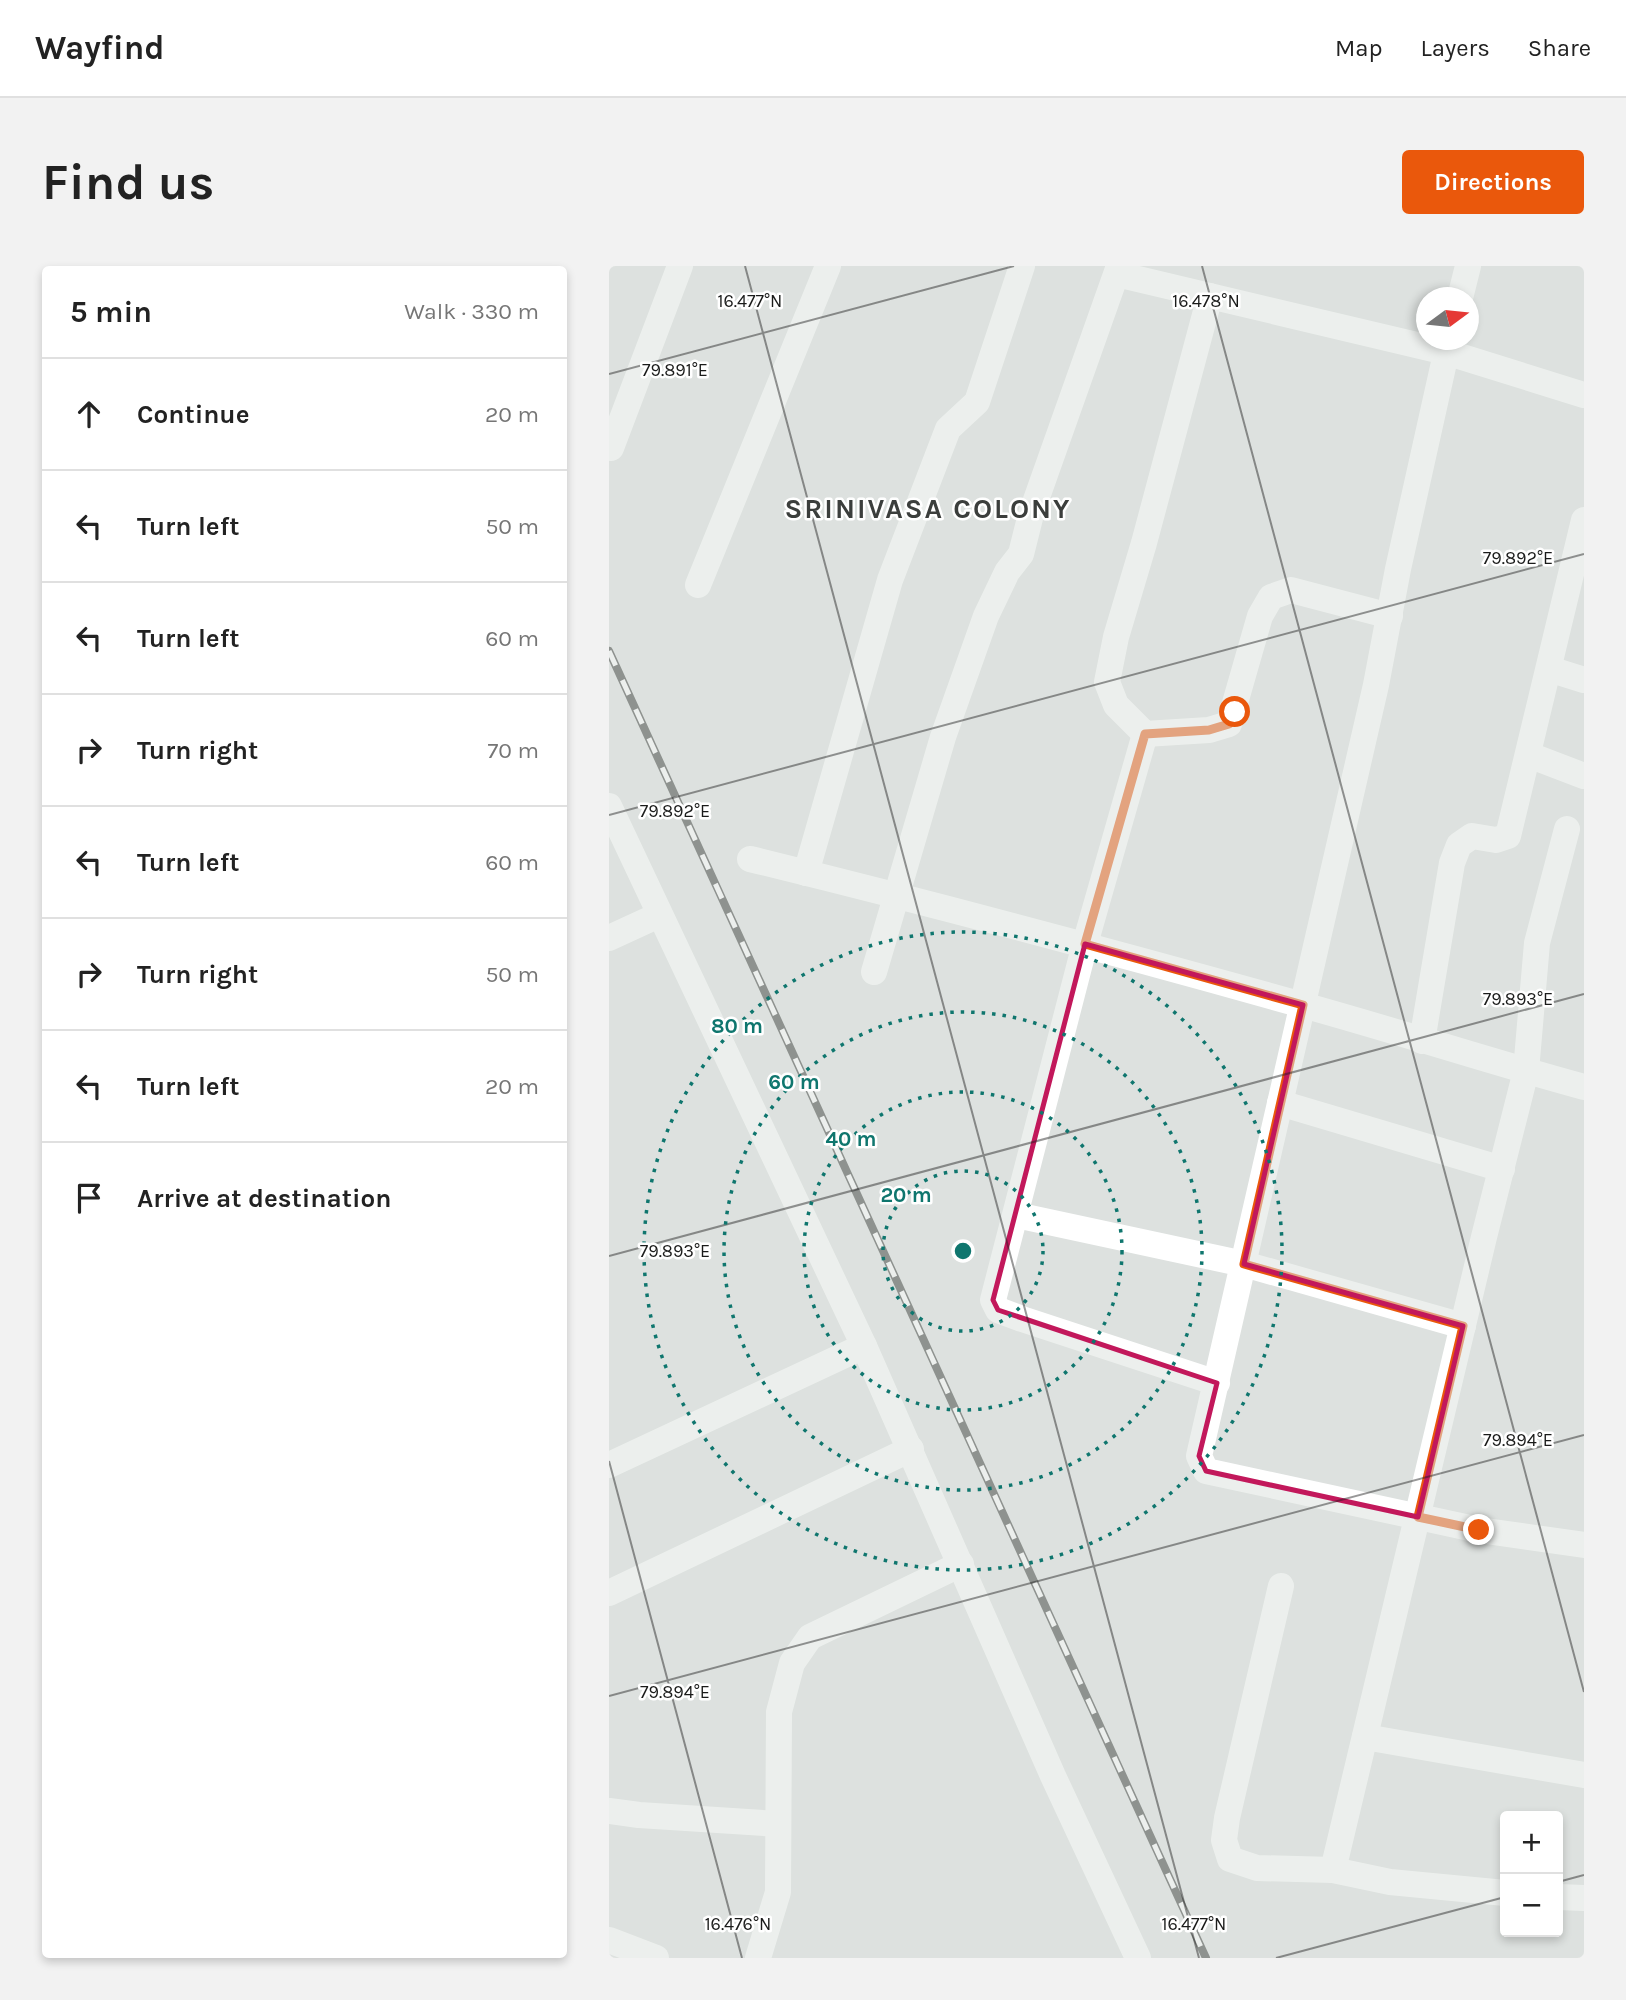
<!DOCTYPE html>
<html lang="en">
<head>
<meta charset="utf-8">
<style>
  :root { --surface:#fff; --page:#f2f2f2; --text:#222; --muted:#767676; --line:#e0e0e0; --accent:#ea580c }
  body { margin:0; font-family:Karla,sans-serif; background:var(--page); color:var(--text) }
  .controls { position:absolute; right:21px; bottom:21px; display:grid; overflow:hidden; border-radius:7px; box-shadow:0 4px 10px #0003 }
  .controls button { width:63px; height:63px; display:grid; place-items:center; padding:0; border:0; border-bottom:2px solid var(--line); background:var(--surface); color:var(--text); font:35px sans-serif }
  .compass { position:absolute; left:807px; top:21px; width:63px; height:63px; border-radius:50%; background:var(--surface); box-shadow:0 4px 10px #0003; rotate:75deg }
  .stop { position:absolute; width:21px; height:21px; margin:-16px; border:5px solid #ea580c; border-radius:50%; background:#fff }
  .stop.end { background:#ea580c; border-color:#fff; box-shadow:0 2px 7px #0008 }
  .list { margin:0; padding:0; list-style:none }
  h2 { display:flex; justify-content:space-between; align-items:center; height:91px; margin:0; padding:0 28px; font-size:30px }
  h2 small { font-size:23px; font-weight:400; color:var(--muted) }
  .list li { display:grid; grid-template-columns:46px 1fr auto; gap:21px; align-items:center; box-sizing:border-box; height:112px; padding:0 28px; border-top:2px solid var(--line) }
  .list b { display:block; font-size:26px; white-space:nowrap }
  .list em { font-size:23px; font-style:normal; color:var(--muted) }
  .icon { flex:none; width:38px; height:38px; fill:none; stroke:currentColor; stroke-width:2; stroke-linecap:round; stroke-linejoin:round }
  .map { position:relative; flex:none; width:975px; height:1692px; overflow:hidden; border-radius:7px }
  header { display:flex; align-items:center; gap:42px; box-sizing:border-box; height:98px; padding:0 35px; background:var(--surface); border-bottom:2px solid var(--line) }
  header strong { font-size:33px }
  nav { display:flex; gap:38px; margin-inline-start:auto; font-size:24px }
  .intro { display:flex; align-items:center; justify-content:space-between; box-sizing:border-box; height:168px; padding:0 42px }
  h1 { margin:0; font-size:49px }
  .button { padding:18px 32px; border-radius:7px; background:var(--accent); color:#fff; font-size:24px; font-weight:700 }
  main { display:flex; gap:42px; padding:0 42px }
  aside { flex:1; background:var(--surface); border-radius:7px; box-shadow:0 4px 10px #0003 }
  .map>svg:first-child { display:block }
</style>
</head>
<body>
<header>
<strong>Wayfind</strong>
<nav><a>Map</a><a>Layers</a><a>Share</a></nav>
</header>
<div class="intro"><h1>Find us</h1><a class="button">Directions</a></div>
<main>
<aside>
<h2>5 min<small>Walk · 330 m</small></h2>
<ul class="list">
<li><svg class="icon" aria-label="ahead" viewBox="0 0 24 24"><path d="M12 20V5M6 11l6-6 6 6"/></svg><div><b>Continue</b></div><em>20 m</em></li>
<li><svg class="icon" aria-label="left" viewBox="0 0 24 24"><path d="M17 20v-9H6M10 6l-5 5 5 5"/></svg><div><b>Turn left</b></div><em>50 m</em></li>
<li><svg class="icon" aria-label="left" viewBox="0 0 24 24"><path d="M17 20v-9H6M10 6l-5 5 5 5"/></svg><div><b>Turn left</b></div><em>60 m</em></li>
<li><svg class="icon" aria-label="right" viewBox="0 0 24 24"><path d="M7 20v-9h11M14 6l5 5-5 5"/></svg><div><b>Turn right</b></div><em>70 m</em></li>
<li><svg class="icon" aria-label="left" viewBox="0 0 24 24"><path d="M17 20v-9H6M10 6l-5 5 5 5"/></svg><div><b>Turn left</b></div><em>60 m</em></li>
<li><svg class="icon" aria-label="right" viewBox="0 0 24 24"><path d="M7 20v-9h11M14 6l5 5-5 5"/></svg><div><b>Turn right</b></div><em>50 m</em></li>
<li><svg class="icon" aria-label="left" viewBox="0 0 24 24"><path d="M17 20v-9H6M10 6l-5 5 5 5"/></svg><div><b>Turn left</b></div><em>20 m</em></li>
<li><svg class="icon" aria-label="arrive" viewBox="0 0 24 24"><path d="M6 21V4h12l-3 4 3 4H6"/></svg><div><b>Arrive at destination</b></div></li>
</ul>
</aside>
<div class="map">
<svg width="975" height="1692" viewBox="0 0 975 1692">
  <rect width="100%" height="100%" fill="#dde1df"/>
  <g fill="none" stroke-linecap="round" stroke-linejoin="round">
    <g stroke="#fff" stroke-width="26">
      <polyline points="508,8 837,86 975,129"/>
      <polyline points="601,30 535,277 507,371 498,416 507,439 536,468 600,464 620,458 651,350 662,331 682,324 781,350"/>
      <polyline points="851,32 859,0"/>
      <polyline points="840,74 789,303 767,419 590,1190 597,1205 870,1264 975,1279"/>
      <polyline points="2,182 71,0"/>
      <polyline points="89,319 219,0"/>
      <polyline points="940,403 975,414"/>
      <polyline points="536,468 476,678 384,1034 389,1044 413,1053 608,1117"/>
      <polyline points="920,489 975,510"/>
      <polyline points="0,540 255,1080 444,1510 529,1692"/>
      <path d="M 141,593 C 325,638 508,687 690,738 C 785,764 879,795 975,821"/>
      <polyline points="197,607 281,314 339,163 368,136 413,0"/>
      <polyline points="0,672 50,649"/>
      <polyline points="265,706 334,471 377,350 398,306 412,288 422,248 510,0"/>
      <polyline points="813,775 843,597 850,579 863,570 887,574 899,570 975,254"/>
      <polyline points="671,837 893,903"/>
      <polyline points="407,949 635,998 854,1060"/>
      <polyline points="0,1199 255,1080"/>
      <polyline points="672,1320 618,1552 615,1574 621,1593 648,1602 724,1604 781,1616 896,1627"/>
      <polyline points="0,1327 302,1183"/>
      <polyline points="756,1471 975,1509"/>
      <polyline points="0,1545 30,1549 169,1558"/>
      <polyline points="724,1604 875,971 917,805 928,677 958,563"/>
      <polyline points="949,1631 975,1632"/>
      <polyline points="0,1674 47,1692"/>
      <polyline points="149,1692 169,1626 170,1446 183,1397 201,1371 352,1298"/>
    </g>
    <g stroke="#303130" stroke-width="8">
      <polyline id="rail" points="0,385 597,1692"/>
    </g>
    <use href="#rail" stroke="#fff" stroke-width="5" stroke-dasharray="16" stroke-linecap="butt"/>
  </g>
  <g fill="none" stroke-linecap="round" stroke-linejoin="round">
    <polyline stroke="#ea580c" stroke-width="9" points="626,446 620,458 600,464 536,468 476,678 694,739 635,998 854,1060 809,1251 870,1264"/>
  </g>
  <path d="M0 0H975V1692H0ZM 476,678 L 694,739 L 635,998 L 854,1060 L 809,1251 L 597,1205 L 590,1190 L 608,1117 L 389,1044 L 384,1034 Z" fill="#dde1df" fill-opacity=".55" fill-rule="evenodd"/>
  <path fill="none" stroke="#c2185b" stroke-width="5" stroke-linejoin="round" d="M 476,678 L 694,739 L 635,998 L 854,1060 L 809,1251 L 597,1205 L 590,1190 L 608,1117 L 389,1044 L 384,1034 Z"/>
  <path fill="none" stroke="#1a1b1a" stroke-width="2" stroke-opacity="0.45" d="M 136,0 L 590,1692M 593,0 L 975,1426M 0,108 L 405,0M 0,549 L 975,288M 0,990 L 975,728M 0,1195 L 133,1692M 0,1430 L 975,1169M 949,1616 L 975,1609M 667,1692 L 896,1631"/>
  <g fill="none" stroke="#0f766e" stroke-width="3.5" stroke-dasharray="3.5 7">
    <circle cx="354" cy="985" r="80"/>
    <circle cx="354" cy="985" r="159"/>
    <circle cx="354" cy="985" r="239"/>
    <circle cx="354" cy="985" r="319"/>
  </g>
  <g text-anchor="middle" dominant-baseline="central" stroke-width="5" stroke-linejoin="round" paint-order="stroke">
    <g font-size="28" font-weight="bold" letter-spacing="2" fill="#3b3e3c" stroke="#fff">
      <text x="319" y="242">SRINIVASA COLONY</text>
    </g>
  </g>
  <g font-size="18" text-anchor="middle" fill="#1a1b1a" stroke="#fff" stroke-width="5" stroke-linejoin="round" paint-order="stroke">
    <text x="141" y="41">16.477°N</text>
    <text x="597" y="41">16.478°N</text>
    <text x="66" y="110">79.891°E</text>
    <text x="909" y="298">79.892°E</text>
    <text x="66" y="551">79.892°E</text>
    <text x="909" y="739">79.893°E</text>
    <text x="66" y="991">79.893°E</text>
    <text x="909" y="1180">79.894°E</text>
    <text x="66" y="1432">79.894°E</text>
    <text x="129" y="1664">16.476°N</text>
    <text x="585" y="1664">16.477°N</text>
  </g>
  <circle cx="354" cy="985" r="10" fill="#0f766e" stroke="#fff" stroke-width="3.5"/>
  <g font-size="21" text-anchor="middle" font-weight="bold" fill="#0f766e" stroke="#fff" stroke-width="5" stroke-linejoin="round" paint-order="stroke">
    <text x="128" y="767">80 m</text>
    <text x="185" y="823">60 m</text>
    <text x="242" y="880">40 m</text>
    <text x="297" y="936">20 m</text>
  </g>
</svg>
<div class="controls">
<button>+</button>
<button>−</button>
</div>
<svg class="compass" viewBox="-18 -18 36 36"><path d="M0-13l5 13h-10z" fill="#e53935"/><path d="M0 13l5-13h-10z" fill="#767676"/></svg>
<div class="stop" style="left:626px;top:446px"></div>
<div class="stop end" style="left:870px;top:1264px"></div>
</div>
</main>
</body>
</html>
